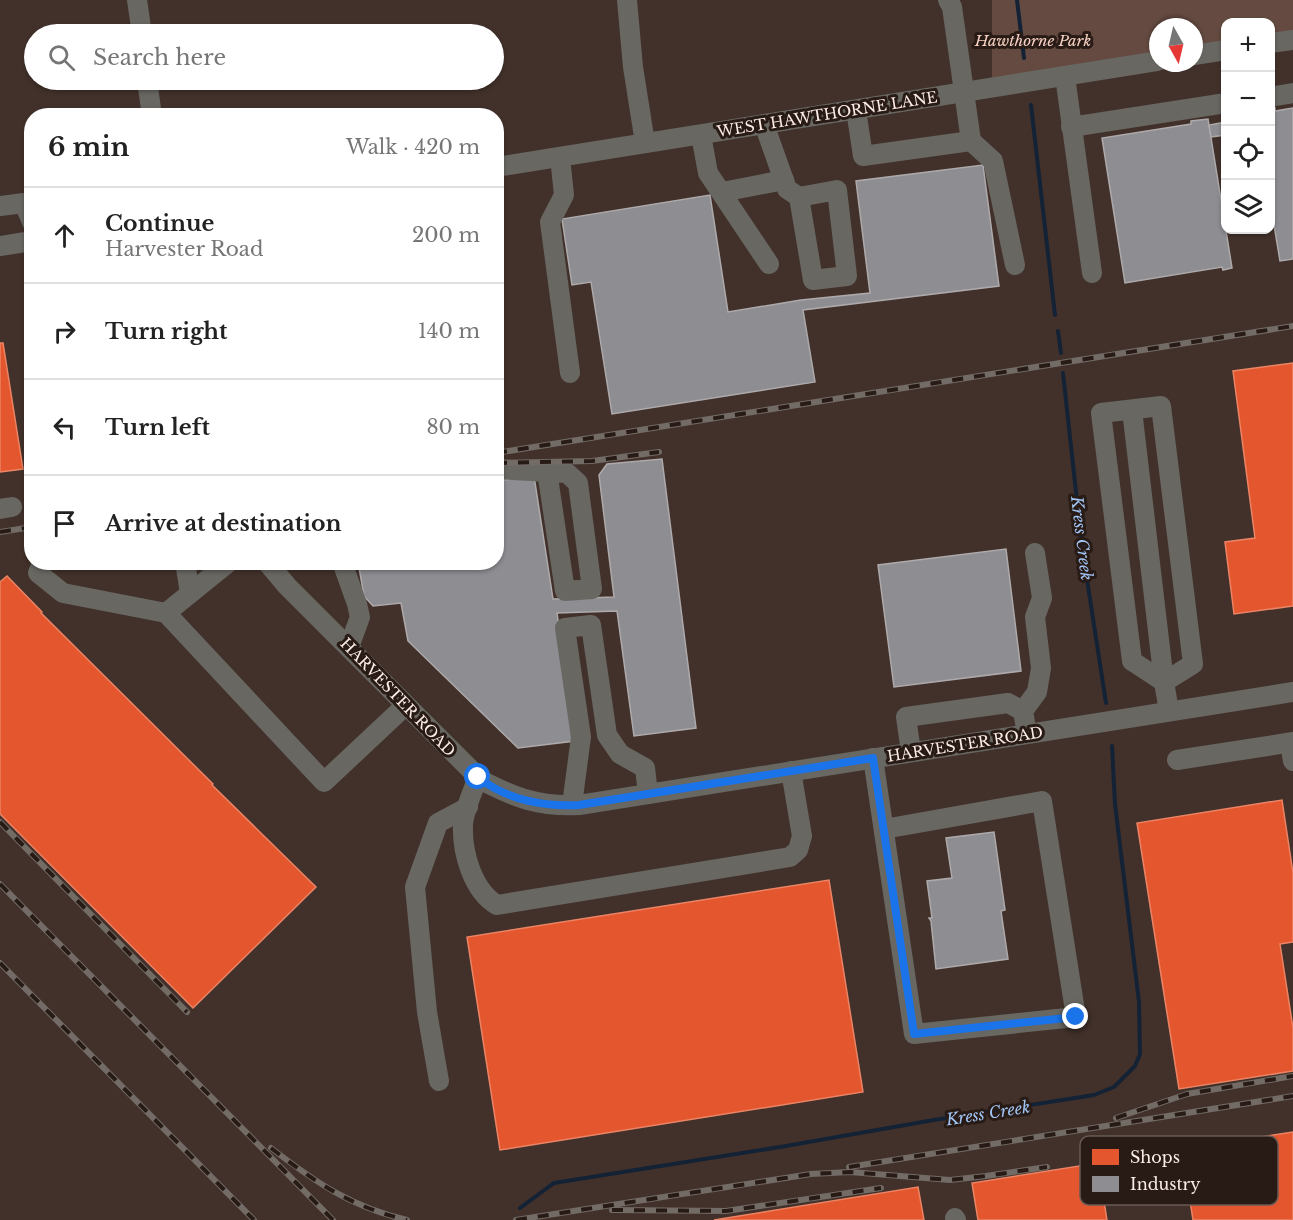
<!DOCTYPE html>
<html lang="en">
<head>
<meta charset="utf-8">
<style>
  :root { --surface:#fff; --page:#f6f6f6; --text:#222; --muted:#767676; --line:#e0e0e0 }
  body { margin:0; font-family:"Libre Baskerville",serif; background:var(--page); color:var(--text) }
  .controls { position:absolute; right:18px; top:18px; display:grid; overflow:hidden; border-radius:12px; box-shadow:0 2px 4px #0004 }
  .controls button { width:54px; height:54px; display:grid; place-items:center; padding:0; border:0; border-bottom:2px solid var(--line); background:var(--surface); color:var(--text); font:30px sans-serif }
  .compass { position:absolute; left:1149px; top:18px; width:54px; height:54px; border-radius:50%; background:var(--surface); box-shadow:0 2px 4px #0004; rotate:172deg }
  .stop { position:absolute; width:18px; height:18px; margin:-14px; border:4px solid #1a73e8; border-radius:50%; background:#fff }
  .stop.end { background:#1a73e8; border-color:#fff; box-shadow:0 2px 6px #0008 }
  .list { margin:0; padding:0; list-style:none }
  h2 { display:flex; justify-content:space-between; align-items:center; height:78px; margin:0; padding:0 24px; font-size:26px }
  h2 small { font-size:20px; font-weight:400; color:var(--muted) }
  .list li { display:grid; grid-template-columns:39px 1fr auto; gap:18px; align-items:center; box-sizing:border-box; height:96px; padding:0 24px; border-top:2px solid var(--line) }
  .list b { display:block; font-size:22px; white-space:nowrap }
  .list p { margin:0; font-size:20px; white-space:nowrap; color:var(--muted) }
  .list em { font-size:20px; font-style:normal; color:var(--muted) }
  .icon { flex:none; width:33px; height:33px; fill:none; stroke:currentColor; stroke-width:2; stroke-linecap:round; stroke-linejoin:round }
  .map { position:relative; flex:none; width:1293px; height:1220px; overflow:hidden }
  .search { position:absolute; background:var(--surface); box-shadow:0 2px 4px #0004; left:24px; top:24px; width:480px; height:66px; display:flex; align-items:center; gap:15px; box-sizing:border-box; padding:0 21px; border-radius:33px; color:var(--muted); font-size:22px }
  .panel { position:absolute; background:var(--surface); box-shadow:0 2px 4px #0004; left:24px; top:108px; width:480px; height:462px; border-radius:24px }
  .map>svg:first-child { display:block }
</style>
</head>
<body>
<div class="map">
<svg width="1293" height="1220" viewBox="0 0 1293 1220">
  <rect width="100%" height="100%" fill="#42312b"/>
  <polygon fill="#644a41" points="992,0 1293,0 1293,40 1271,43 1270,22 1226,22 1225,51 1194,56 1194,27 1158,27 1158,61 992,86"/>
  <g fill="#e4572e" stroke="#eb8465" stroke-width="1.5">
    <polygon points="0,343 3,343 23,469 0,472"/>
    <polygon points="1293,363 1293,606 1234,614 1225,542 1255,538 1233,371"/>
    <polygon points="7,576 42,612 41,613 213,784 212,785 316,887 193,1008 0,814 0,582"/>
    <polygon points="1282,800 1293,873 1293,942 1280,944 1293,1028 1293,1071 1179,1089 1137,823"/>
    <polygon points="829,880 863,1092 500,1150 467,937"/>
    <polygon points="1293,1132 1293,1220 1193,1220 1182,1149"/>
    <polygon points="1098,1163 1107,1220 978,1220 972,1183"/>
    <polygon points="918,1187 924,1220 714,1220"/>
  </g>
  <g fill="#8d8d92" stroke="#aeaaab" stroke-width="1.5">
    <polygon points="1275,108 1275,111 1293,108 1293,259 1280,261 1270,201 1270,109"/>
    <polygon points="1208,119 1232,268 1223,270 1222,267 1125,283 1102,138 1191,124 1191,121"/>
    <polygon points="1226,122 1226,135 1211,137 1209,125"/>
    <polygon points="983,165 999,286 803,310 815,382 612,414 591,282 572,285 562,219 710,195 728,312 801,300 870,293 856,181"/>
    <polygon points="32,304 32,350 26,305"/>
    <polygon points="662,459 696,728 634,736 617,611 557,613 575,741 518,748 408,641 401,603 373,606 364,596 358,562 496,562 496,481 534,476 553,599 614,597 599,475 607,464"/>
    <polygon points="1006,549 1021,671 894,687 878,565"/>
    <polygon points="994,832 1005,910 1001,911 1008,959 936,969 931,921 929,918 932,918 927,881 952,878 946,838"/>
  </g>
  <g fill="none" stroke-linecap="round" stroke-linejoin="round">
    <g stroke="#142235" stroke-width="4">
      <polyline points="1017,0 1024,58"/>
      <polyline points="1031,105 1055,315"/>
      <polyline points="1058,331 1061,353"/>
      <polyline points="1063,373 1082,547 1106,703"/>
      <polyline points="520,1208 554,1183 780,1147 934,1120 1094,1095 1114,1087 1135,1066 1140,1054 1139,1002 1115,804 1112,746"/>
    </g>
    <g stroke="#686762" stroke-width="20">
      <polyline points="137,0 142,34"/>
      <polyline points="627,0 633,67 645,143"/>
      <polyline points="948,0 952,7 971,141"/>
      <polyline points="1270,43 1293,40"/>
      <polyline points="1194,55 1226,50"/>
      <polyline points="1065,76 1092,273"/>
      <polyline points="147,80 152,116"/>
      <polyline points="1270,97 1293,93"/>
      <polyline points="856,110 863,156 971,141 993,161 1015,265"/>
      <polyline points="764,124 787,189 799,197 837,190 847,276 813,280 799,197"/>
      <polyline points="1071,127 1226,103"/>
      <polyline points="701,135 708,173 769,264"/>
      <polyline points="560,157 564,195 550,222 570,373"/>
      <polyline points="496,167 1158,61"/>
      <polyline points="722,192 784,180"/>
      <polyline points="0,206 24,203 32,222"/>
      <polyline points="0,246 32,241"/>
      <polygon points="1161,406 1193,664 1164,682 1132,661 1101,413"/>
      <polyline points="1132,410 1164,682 1169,711"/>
      <polyline points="496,469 567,473 578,483 592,589 565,591 547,471"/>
      <polyline points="0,509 12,507"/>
      <polyline points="43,562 38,573 63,593 166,613"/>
      <polyline points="185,562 190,593"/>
      <polyline points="229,562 166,613 324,782 405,706"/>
      <path d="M 267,562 L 287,586 L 481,780 C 515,798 540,807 579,805 L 1293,692"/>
      <polyline points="342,562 357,604 360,617 349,647"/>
      <polyline points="1027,734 1023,711 1037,692 1041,668 1035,617 1042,598 1035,553"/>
      <polyline points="1290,743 1293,761"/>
      <polyline points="911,752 906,717 1008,703 1023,711"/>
      <polyline points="873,758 914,1034 1076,1017 1042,801 884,829"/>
      <polyline points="1177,760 1293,742"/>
      <path d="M 478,777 C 473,791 463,813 463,826 C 462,853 473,891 497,905 L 790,857 L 798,850 L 802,836 L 791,771"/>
      <polyline points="572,805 581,737 565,628 591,625 607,735 620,754 645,768 648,794"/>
      <polyline points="439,1081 427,1012 415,887 438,823 468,807"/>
      <polyline points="955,1218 956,1220"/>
    </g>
    <g stroke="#726b66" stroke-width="6">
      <g id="rail">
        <polyline points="496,453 1293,326"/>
        <polyline points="496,463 592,461 659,452"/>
        <polyline points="0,532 32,527"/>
        <polyline points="0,822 187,1012"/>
        <polyline points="0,884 333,1220"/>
        <polyline points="0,963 254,1220"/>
        <polyline points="1116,1118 1187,1094 1293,1076"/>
        <path d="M 271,1148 C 315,1182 351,1207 407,1220"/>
        <polyline points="849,1167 1293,1096"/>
        <polyline points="612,1210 726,1211 881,1188"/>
        <polyline points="516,1220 811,1174 850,1172 950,1180 986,1176 1047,1167"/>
      </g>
    </g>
    <use href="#rail" stroke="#281a15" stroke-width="4" stroke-dasharray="11" stroke-linecap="butt"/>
  </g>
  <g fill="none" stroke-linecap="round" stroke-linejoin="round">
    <path stroke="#1a73e8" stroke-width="8" d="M 478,777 C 506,800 545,807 579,805 L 873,758 L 914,1034 L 1076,1017"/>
  </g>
  <g text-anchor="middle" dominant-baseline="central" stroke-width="6" stroke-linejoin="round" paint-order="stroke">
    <g font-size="15" font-style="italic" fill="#f8d2c4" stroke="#281a15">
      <text x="1033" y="40">Hawthorne Park</text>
    </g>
    <g font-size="15" fill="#fcece6" stroke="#281a15">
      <text transform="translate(827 114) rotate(-9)">WEST HAWTHORNE LANE</text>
      <text transform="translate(398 697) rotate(46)">HARVESTER ROAD</text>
      <text transform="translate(965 744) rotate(-9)">HARVESTER ROAD</text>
    </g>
    <g font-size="16" font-style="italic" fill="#a1c5f5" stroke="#281a15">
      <text transform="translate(1082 538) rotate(83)">Kress Creek</text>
      <text transform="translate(988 1113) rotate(-9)">Kress Creek</text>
    </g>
  </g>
  <rect x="1080" y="1136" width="198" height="69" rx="9" fill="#281a15" stroke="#685954" stroke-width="1.5"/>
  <rect x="1092" y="1149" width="27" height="16" fill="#e4572e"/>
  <rect x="1092" y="1176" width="27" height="16" fill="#8d8d92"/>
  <g font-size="16" fill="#fcece6">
    <text x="1130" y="1163">Shops</text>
    <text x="1130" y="1190">Industry</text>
  </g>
</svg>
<div class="controls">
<button>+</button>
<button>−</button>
<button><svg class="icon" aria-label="locate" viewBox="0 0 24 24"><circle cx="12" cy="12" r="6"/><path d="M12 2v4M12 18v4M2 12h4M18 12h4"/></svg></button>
<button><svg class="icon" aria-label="layers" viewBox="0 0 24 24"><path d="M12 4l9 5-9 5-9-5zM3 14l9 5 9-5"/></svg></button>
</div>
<svg class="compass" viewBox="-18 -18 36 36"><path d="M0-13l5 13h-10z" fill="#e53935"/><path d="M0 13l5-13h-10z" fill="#767676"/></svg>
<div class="stop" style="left:478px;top:777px"></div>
<div class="stop end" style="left:1076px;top:1017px"></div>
<div class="search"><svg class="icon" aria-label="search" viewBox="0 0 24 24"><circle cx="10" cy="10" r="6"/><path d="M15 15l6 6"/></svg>Search here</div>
<section class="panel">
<h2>6 min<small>Walk · 420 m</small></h2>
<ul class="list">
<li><svg class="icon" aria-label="ahead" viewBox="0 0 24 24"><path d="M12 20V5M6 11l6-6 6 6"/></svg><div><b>Continue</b><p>Harvester Road</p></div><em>200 m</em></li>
<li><svg class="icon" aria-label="right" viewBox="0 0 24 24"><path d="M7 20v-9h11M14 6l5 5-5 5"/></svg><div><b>Turn right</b></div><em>140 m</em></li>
<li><svg class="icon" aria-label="left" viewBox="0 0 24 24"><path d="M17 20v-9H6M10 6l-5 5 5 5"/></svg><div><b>Turn left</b></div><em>80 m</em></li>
<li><svg class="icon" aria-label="arrive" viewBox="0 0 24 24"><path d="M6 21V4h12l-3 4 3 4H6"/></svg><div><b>Arrive at destination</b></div></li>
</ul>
</section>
</div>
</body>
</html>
